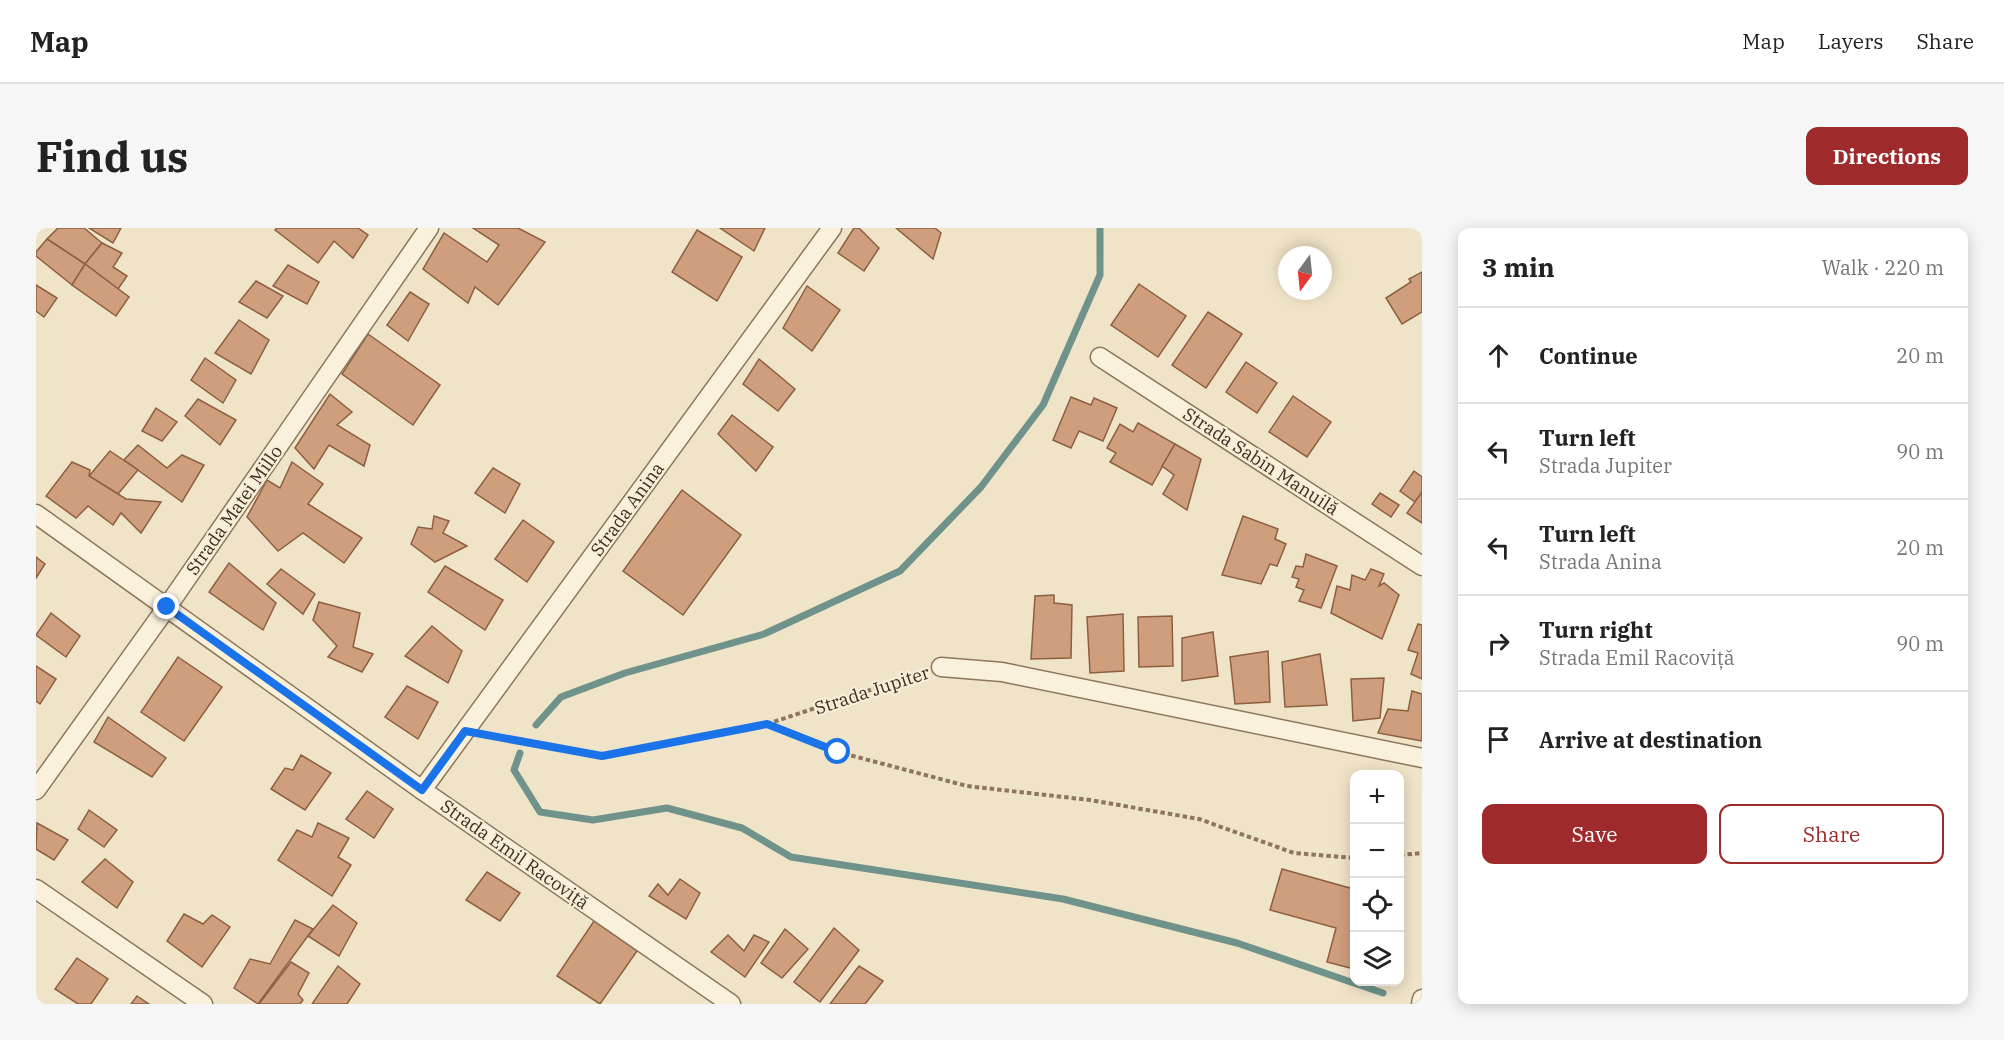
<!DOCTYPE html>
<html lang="en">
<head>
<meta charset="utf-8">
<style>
  :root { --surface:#fff; --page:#f6f6f6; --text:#222; --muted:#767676; --line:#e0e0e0; --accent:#9e2a2b }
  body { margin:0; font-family:"IBM Plex Serif",serif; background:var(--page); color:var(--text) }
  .controls { position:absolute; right:18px; bottom:18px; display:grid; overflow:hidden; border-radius:12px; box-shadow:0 3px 15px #0003 }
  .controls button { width:54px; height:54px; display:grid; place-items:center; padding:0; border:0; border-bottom:2px solid var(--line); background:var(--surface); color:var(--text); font:30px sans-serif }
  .compass { position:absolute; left:1242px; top:18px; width:54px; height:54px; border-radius:50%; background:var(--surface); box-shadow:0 3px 15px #0003; rotate:195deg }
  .stop { position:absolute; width:18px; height:18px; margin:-14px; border:4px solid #1a73e8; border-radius:50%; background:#fff }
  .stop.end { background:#1a73e8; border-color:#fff; box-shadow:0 2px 6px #0008 }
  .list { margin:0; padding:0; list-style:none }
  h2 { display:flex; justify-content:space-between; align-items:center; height:78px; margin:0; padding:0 24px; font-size:26px }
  h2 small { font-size:20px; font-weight:400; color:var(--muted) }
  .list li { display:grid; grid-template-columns:39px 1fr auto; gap:18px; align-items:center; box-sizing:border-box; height:96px; padding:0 24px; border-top:2px solid var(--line) }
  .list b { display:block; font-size:22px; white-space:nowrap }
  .list p { margin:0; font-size:20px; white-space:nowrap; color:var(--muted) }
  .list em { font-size:20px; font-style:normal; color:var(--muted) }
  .actions { display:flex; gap:12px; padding:18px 24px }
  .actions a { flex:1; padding:14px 0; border:2px solid var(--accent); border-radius:12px; text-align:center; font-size:21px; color:var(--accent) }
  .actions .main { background:var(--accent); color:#fff }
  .icon { flex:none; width:33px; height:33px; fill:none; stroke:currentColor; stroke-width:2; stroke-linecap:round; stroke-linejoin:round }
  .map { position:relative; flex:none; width:1386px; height:776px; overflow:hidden; border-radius:12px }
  header { display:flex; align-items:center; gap:36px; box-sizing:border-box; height:84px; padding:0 30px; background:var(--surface); border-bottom:2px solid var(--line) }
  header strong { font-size:28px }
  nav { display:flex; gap:33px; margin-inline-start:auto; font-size:21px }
  .intro { display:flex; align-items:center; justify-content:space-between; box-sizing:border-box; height:144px; padding:0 36px }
  h1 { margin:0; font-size:42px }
  .button { padding:15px 27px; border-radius:12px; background:var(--accent); color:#fff; font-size:21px; font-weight:700 }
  main { display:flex; gap:36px; padding:0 36px }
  aside { flex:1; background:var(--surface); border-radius:12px; box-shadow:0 3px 15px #0003 }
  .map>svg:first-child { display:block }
</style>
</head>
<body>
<header>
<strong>Map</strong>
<nav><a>Map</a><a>Layers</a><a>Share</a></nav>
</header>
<div class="intro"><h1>Find us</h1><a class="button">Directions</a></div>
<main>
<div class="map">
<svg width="1386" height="776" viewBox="0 0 1386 776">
  <rect width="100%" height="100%" fill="#f0e4c8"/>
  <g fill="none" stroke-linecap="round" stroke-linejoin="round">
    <g stroke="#6f938a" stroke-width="7">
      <polyline points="500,497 525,469 589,445 728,406 864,343 945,259 1007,177 1064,47 1064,0"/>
      <polyline points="484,525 478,542 504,584 557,592 631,580 706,600 755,629 1027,671 1201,715 1347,765"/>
    </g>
  </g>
  <g fill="#cf9f7d" stroke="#8d5f41" stroke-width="1.5">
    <polygon points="22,0 48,0 66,15 49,36 11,11"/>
    <polygon points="53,0 85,0 77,15"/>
    <polygon points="241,0 322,0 332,7 317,30 298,13 282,35 239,2"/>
    <polygon points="437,0 482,0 509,14 462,77 439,59 432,75 387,41 408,5 451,34 463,17"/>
    <polygon points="684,0 729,0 718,23"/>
    <polygon points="818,0 823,0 843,20 828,43 802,25"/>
    <polygon points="860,0 899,0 905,5 897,31"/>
    <polygon points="661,2 706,29 681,73 636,44"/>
    <polygon points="11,11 49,36 36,57 0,28 0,24"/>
    <polygon points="66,15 86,25 77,39 91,48 82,61 49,36"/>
    <polygon points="49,36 93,69 80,88 36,57"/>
    <polygon points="252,37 283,54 271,76 237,58"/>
    <polygon points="1386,44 1386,84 1366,96 1350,70 1375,54 1373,51"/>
    <polygon points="220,53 247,68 231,90 203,74"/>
    <polygon points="1103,56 1150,88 1122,129 1075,97"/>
    <polygon points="0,57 21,70 8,89 0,83"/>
    <polygon points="771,58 804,82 776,123 747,100"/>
    <polygon points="374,64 393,76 372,113 351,97"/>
    <polygon points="1172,84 1206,106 1170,160 1136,137"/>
    <polygon points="203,92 233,112 215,146 179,125"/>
    <polygon points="332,106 404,157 377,197 306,146"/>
    <polygon points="169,130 200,152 187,175 155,152"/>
    <polygon points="723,131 759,161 742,183 707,156"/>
    <polygon points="1210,134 1241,155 1221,185 1190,164"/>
    <polygon points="294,166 316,184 301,197 334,217 328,238 293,217 278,241 259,220"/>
    <polygon points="1257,168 1295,194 1271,229 1233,204"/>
    <polygon points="1035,169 1055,177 1058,170 1081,180 1067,213 1043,203 1035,220 1017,212"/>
    <polygon points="162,171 200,192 184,217 149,188"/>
    <polygon points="120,180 141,194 126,213 106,203"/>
    <polygon points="696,187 737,219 720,243 682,206"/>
    <polygon points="1102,195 1139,216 1116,257 1074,234 1080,225 1071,220 1084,196 1097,204"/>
    <polygon points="1139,216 1165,231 1151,282 1127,266 1138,247 1126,238"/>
    <polygon points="102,217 131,240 146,227 168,237 146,274 88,232"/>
    <polygon points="74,223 102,242 82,266 53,248"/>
    <polygon points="36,234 54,242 53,248 90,271 125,274 105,305 85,285 77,297 52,278 40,290 10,268"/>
    <polygon points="256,234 287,256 272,276 326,310 308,335 267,305 242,323 211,289 231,252 244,260"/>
    <polygon points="457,240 484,256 469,285 439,265"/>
    <polygon points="1378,243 1386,249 1386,264 1379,274 1364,263"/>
    <polygon points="646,262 705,307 647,387 587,343"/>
    <polygon points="1386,264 1386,295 1371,285"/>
    <polygon points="1344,265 1363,277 1355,289 1336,276"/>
    <polygon points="398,288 413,293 407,305 431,318 399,334 375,316 382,299 396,301"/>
    <polygon points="1207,288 1242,301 1239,311 1250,316 1241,338 1234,336 1225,356 1186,347"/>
    <polygon points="487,292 518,314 491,354 459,331"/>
    <polygon points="1270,326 1301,338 1285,380 1263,373 1268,362 1260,359 1263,351 1256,349 1260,338 1267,339"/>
    <polygon points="0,329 9,336 0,350"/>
    <polygon points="193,335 240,375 227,402 173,364"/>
    <polygon points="409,338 467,372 449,402 392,364"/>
    <polygon points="245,341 279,366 267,386 231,356"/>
    <polygon points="1335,341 1348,346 1343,358 1348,355 1363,367 1346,411 1295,385 1301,358 1314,362 1316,347 1329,352"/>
    <polygon points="1018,367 1018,375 1036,377 1035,430 995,431 999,368"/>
    <polygon points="283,374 324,385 317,419 337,426 326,444 292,429 301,418 277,392"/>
    <polygon points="15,385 44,408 30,429 0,407"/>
    <polygon points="1087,386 1088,443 1054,445 1051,389"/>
    <polygon points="1136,388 1137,438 1103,439 1102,389"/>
    <polygon points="1382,396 1386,397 1386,451 1375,446 1382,425 1372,422"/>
    <polygon points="396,398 426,423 412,455 369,428"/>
    <polygon points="1177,404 1182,448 1146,453 1146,410"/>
    <polygon points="1232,423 1234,474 1199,476 1194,429"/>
    <polygon points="1284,426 1291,477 1249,479 1246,434"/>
    <polygon points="142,429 186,459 148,513 105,484"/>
    <polygon points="0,438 20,451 4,476 0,473"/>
    <polygon points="1348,450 1344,490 1317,493 1315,451"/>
    <polygon points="371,458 402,474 382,511 349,489"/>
    <polygon points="1376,463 1386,466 1386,513 1342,505 1352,481 1372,483"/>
    <polygon points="72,489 130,530 116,549 58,514"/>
    <polygon points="265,527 295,545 269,582 235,561 249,540 257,542"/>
    <polygon points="331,563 357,581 338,610 310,591"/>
    <polygon points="53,582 81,602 68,619 42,601"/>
    <polygon points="1,595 32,612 18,632 0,621"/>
    <polygon points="282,595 313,610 302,629 315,637 296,668 242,632 261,602 276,609"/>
    <polygon points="69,631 97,654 81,680 46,654"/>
    <polygon points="1246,641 1314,660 1318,646 1318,741 1291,734 1300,700 1234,682"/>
    <polygon points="451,644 484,665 464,693 430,672"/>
    <polygon points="644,651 664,665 650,691 613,668 622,656 632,667"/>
    <polygon points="297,677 321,695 303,728 272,708"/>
    <polygon points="148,686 167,696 176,687 194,699 166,739 131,713"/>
    <polygon points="259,692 277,701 222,776 198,760 214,731 234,736"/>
    <polygon points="558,693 601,723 564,776 521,748"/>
    <polygon points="798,700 823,722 784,774 758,754"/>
    <polygon points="749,701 772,721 746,750 725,735"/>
    <polygon points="692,707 708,723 718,707 733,714 709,749 675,724"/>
    <polygon points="41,730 72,751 55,776 42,776 19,761"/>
    <polygon points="255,734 273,745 262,766 267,772 264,776 223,776"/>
    <polygon points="302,738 324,756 311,776 276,776"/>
    <polygon points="823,738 847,753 829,776 794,776"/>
    <polygon points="101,768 113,776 95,776"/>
  </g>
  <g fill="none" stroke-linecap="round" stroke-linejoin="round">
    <g stroke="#8d765c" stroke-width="21">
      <g id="street">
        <polyline points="1064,129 1386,338"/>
        <polyline points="0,286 386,562 695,776"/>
        <polyline points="905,439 966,444 1386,530"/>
        <polyline points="0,562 131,379 393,0"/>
        <polyline points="386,562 796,0"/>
        <polyline points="0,661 167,776"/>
        <polyline points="1385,776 1386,771"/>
      </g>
    </g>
    <g stroke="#8d765c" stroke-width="4" stroke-dasharray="4.5 3" stroke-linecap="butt">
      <polyline points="731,496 802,524 931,558 1054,572 1163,591 1258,625 1318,630"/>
      <polyline points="451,507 566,528 731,496 886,445"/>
      <polyline points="1364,627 1386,625"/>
    </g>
    <use href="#street" stroke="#faf1dc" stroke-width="18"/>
  </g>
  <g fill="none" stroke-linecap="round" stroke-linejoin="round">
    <polyline stroke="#1a73e8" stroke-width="8" points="131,379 386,562 429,503 566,528 731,496 802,524"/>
  </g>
  <g text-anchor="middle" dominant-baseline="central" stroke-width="4.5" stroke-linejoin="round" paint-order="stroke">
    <g font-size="18" fill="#3d2e20" stroke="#f7eed8">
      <text transform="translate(1225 233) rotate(33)">Strada Sabin Manuilă</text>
      <text transform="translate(591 281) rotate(-54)">Strada Anina</text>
      <text transform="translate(198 282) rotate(-55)">Strada Matei Millo</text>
      <text transform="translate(836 462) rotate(-18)">Strada Jupiter</text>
      <text transform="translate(479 626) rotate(35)">Strada Emil Racoviță</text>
    </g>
  </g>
</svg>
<div class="controls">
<button>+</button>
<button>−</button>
<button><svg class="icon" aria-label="locate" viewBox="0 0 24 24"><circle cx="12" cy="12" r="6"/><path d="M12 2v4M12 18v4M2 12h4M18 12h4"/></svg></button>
<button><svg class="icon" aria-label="layers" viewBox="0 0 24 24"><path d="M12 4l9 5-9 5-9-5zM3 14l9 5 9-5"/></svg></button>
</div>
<svg class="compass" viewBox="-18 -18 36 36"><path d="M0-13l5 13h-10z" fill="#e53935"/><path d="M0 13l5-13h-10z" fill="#767676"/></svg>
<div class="stop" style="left:802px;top:524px"></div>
<div class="stop end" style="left:131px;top:379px"></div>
</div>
<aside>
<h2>3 min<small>Walk · 220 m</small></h2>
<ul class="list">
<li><svg class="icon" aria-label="ahead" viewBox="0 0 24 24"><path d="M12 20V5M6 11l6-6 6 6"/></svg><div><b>Continue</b></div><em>20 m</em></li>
<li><svg class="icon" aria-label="left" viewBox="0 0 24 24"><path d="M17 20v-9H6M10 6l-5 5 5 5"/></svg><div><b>Turn left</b><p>Strada Jupiter</p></div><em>90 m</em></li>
<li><svg class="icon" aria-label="left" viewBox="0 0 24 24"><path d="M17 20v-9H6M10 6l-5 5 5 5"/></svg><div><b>Turn left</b><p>Strada Anina</p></div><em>20 m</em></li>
<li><svg class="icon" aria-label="right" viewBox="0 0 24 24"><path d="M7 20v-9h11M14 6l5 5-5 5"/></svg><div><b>Turn right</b><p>Strada Emil Racoviță</p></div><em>90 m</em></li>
<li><svg class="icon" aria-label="arrive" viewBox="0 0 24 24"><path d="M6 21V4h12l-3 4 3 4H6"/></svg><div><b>Arrive at destination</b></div></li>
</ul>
<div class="actions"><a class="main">Save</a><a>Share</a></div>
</aside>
</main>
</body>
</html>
